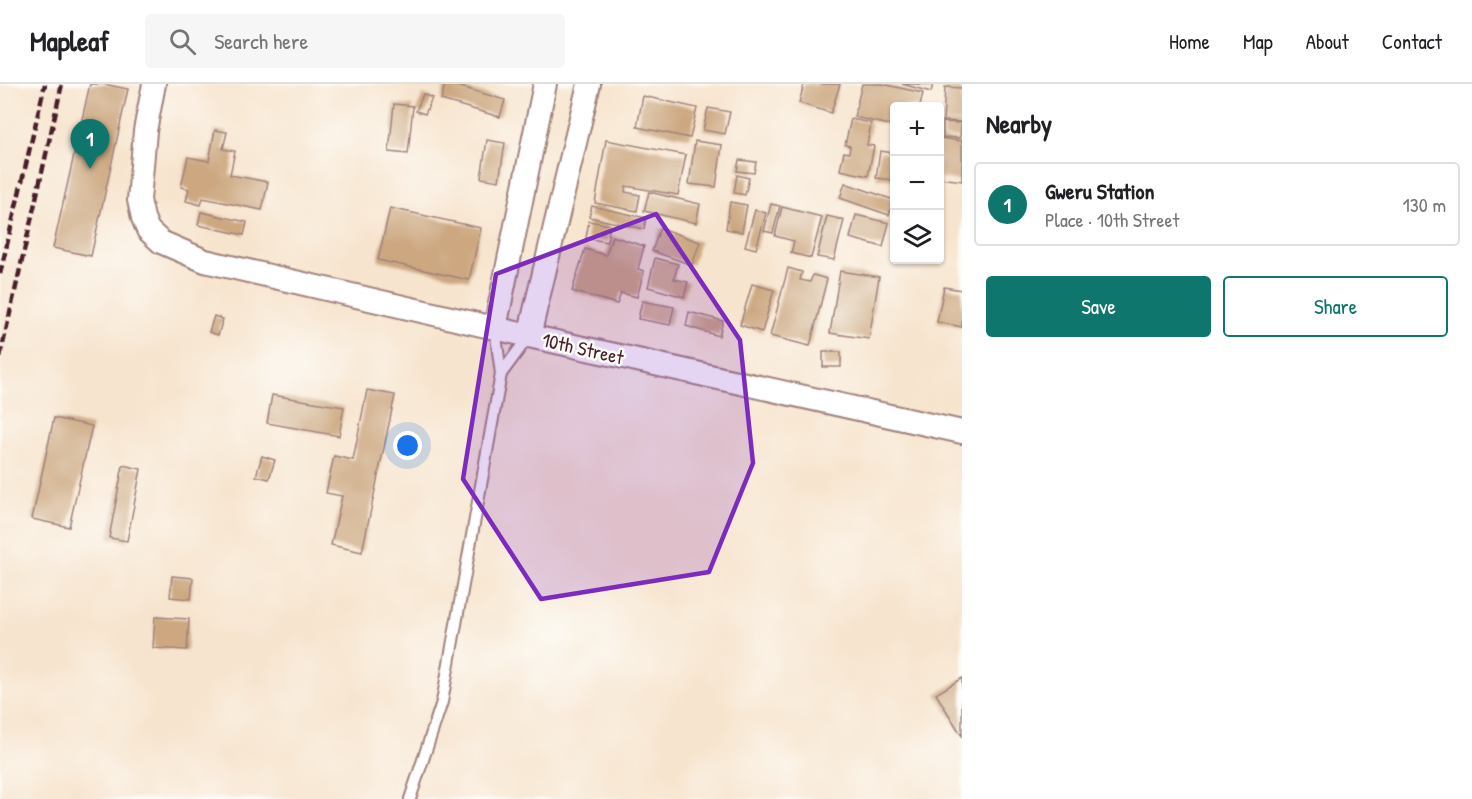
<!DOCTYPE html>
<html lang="en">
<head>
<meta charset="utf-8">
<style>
  :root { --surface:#fff; --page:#f6f6f6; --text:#202124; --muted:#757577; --line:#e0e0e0; --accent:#0f766e }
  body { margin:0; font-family:"Patrick Hand",sans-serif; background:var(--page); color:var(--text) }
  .controls { position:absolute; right:18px; top:18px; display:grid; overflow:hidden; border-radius:6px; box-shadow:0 2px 4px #0004 }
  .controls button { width:54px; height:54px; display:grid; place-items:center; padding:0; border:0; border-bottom:2px solid var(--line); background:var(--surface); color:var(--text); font:30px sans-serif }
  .you { position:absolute; left:408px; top:362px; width:21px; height:21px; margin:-15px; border:4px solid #fff; border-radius:50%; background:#1a73e8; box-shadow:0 0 0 9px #1a73e833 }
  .badge { display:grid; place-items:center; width:39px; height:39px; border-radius:50%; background:var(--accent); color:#fff; font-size:20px; font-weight:700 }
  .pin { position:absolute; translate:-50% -50px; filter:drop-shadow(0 2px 3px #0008) }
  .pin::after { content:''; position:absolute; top:32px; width:21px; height:18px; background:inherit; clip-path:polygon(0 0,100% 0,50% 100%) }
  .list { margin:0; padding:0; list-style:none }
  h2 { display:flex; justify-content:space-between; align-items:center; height:78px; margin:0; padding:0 24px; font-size:26px }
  h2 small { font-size:20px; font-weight:400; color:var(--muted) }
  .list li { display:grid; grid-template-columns:39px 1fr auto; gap:18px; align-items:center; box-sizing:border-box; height:84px; margin:0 12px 12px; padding:0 12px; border:2px solid var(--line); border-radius:6px }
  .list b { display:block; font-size:22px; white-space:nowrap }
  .list p { margin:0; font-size:20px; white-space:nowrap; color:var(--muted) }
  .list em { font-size:20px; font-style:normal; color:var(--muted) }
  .actions { display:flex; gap:12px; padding:18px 24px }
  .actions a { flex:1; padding:14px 0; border:2px solid var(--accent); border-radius:6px; text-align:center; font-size:21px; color:var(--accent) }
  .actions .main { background:var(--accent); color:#fff }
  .icon { flex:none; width:33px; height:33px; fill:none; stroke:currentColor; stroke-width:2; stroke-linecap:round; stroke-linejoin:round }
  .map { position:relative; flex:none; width:962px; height:715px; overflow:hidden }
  header { display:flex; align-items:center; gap:36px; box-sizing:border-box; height:84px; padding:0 30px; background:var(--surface); border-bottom:2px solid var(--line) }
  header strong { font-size:28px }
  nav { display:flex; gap:33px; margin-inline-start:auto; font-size:21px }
  .search { width:420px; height:54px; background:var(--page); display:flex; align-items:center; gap:15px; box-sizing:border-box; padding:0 21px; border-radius:6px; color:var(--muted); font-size:22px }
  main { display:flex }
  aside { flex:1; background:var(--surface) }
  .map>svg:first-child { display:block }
</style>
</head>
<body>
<header>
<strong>Mapleaf</strong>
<div class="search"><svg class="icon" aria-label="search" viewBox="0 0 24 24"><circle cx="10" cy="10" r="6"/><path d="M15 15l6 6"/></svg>Search here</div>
<nav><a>Home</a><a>Map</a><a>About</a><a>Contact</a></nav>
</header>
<main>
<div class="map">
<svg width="962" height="715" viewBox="0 0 962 715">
  <rect width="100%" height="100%" fill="#fdfcf7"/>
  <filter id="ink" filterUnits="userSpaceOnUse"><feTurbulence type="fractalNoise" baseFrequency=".0167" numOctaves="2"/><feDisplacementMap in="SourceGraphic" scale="12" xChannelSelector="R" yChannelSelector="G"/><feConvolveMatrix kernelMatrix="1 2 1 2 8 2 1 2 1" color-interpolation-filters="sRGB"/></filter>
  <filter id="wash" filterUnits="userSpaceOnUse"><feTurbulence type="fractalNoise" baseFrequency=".008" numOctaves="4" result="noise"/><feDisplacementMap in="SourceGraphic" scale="24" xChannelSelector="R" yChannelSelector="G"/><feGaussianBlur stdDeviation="1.35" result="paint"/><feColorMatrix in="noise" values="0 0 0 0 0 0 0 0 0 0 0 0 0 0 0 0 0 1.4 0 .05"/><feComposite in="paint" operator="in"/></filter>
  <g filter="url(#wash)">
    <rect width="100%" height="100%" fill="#f7e4ce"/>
    <g id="blocks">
      <g fill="#cca780">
        <polygon points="90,0 103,0 128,5 91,172 53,164"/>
        <polygon points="445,0 451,0 505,16 500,33 441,16"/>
        <polygon points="804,0 840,0 831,29 799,19"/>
        <polygon points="862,0 882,0 923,9 920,22 894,22 894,42 854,33"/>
        <polygon points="902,0 933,0 931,8"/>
        <polygon points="945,3 962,4 962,38 943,37"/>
        <polygon points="423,10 432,14 425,30 416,27"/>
        <polygon points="643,12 697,24 690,54 637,43"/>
        <polygon points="394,20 413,22 408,70 389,68"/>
        <polygon points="708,24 730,28 725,50 703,46"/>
        <polygon points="851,35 871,39 867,61 874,62 868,92 840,86 844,68 849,69 850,62 845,61"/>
        <polygon points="943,38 961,39 960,54 943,53"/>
        <polygon points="215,46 227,48 223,65 235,67 230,91 268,98 262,126 203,114 201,121 186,117 189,105 181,103 188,73 209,77"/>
        <polygon points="940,54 962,57 962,97 940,94"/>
        <polygon points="487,56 505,59 499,97 481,94"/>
        <polygon points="606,56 686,71 678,111 626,102 625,108 640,111 637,127 595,119"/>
        <polygon points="695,57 722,61 716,103 689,100"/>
        <polygon points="880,67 894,69 894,96 876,94"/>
        <polygon points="739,76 756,78 754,89 737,87"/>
        <polygon points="737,91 749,94 745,111 734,109"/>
        <polygon points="845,99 894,116 889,131 840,114"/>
        <polygon points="649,108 700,120 696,139 644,127"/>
        <polygon points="730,118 747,121 742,148 726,145"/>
        <polygon points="771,120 780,122 773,149 764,147"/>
        <polygon points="592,122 646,134 644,145 589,133"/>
        <polygon points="782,123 822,133 811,174 791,169 794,157 775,152"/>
        <polygon points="390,124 481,144 469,196 378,176"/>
        <polygon points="755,126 766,129 756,165 745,162"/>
        <polygon points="201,128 247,138 244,151 198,141"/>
        <polygon points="856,131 889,139 883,163 850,154"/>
        <polygon points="827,132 844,136 834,176 817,173"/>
        <polygon points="589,137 610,141 607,158 586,154"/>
        <polygon points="660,144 700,158 692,181 652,167"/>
        <polygon points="612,152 644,162 638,185 644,187 637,213 621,209 617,220 572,207 585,165 606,171"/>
        <polygon points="655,174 678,180 674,195 688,198 684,213 648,203"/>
        <polygon points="788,184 802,188 800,196 810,198 813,191 827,195 810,262 770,252"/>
        <polygon points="840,187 879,193 869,255 830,249"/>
        <polygon points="752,200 774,206 762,248 740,241"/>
        <polygon points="944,203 962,206 962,243 937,238"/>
        <polygon points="642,217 674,223 670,241 638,235"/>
        <polygon points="689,228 723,237 719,252 686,242"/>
        <polygon points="214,232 223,235 218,251 209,248"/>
        <rect x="823" y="268" width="18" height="15"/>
        <polygon points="367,306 395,311 362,468 331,461 342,412 326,409 334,372 353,376"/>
        <polygon points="272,311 344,323 339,352 267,339"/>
        <polygon points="54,334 92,342 69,443 32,435"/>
        <polygon points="262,372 275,376 269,395 256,392"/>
        <polygon points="123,381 141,385 127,457 109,454"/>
        <polygon points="172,492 193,494 191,515 170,513"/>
        <polygon points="155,533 189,535 187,566 153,564"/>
        <polygon points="962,594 962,652 936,610"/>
      </g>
    </g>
  </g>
  <g filter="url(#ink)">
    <use href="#blocks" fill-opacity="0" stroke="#a0827c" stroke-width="1.5"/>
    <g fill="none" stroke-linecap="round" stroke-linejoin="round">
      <g stroke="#a0827c" stroke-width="14">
        <g id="service">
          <polyline points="501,290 529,252"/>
          <polyline points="410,715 442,618 501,290 495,244"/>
        </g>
      </g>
      <g stroke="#a0827c" stroke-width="26">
        <g id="minor">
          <polyline points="154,0 145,47 139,116 143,134 148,146 161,158 205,177 529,252 962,348"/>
          <polyline points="495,244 545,0"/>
          <polyline points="529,252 589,0"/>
        </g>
      </g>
      <use href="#service" stroke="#fff" stroke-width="10"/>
      <use href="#minor" stroke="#fff" stroke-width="22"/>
      <g stroke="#4a1f2b" stroke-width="4.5" stroke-dasharray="9 4.5" stroke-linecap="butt">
        <polyline points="0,190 45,0"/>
        <polyline points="0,273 62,0"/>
      </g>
    </g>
  </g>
  <path fill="#7b2cbf" fill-opacity="0.2" stroke="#7b2cbf" stroke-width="4.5" stroke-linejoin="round" d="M 656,130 L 740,256 L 753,379 L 709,488 L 541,515 L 463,395 L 496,190 Z"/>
  <g text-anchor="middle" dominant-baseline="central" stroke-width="5" stroke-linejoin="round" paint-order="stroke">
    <g font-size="20" fill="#4a1f2b" stroke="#fdfcf7">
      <text transform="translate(583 264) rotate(13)">10th Street</text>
    </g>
  </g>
</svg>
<div class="controls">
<button>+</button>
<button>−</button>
<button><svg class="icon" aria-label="layers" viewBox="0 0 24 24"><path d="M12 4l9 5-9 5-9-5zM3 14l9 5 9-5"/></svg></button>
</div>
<div class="you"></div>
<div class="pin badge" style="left:90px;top:85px">1</div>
</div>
<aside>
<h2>Nearby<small></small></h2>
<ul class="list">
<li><span class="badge">1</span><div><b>Gweru Station</b><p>Place · 10th Street</p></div><em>130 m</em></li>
</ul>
<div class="actions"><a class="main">Save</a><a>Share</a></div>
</aside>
</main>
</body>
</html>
